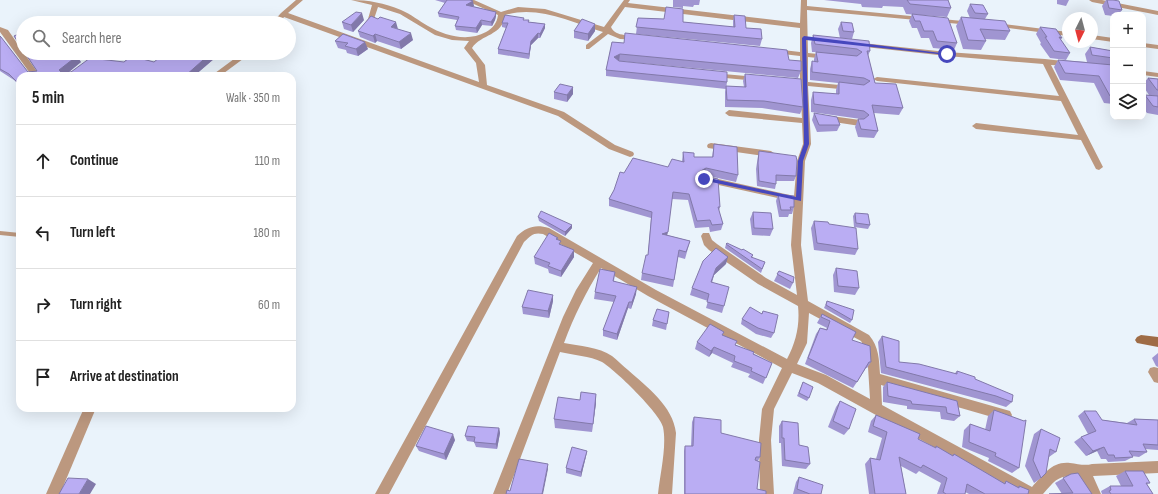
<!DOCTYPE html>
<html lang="en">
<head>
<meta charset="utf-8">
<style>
  :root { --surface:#fff; --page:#f6f6f6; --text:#222; --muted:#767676; --line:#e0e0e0 }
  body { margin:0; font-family:"Sofia Sans Condensed",sans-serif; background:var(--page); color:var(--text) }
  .controls { position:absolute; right:12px; top:12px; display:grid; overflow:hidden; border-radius:8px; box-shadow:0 4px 16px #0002 }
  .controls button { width:36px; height:36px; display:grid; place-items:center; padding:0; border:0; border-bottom:1px solid var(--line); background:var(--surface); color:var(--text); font:20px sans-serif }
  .compass { position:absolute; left:1062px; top:12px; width:36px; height:36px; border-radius:50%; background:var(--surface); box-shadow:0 4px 16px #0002; rotate:186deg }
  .stop { position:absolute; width:12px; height:12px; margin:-9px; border:3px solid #4647bd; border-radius:50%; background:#fff }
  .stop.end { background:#4647bd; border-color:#fff; box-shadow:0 1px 4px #0008 }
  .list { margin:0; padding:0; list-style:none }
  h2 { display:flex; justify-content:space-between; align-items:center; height:52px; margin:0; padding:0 16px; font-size:17px }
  h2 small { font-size:13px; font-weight:400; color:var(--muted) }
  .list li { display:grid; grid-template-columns:26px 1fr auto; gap:12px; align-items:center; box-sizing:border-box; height:72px; padding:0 16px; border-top:1px solid var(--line) }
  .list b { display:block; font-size:15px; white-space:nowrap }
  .list em { font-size:13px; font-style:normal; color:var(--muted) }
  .icon { flex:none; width:22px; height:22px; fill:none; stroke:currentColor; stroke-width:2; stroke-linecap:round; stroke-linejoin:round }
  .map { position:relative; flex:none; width:1158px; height:494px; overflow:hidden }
  .search { position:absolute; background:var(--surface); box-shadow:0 4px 16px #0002; left:16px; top:16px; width:280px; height:44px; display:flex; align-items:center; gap:10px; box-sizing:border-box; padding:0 14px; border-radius:22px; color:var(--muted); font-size:15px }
  .panel { position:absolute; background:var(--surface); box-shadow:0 4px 16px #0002; left:16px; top:72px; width:280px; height:340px; border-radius:12px }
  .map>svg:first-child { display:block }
</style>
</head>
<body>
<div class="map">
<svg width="1158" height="494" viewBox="0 0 1158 494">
  <rect width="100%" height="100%" fill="#eaf3fb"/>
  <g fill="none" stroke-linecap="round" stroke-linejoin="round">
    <polygon fill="#bc987f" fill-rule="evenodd" points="0,231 20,233 20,237 0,235"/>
    <g fill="#bc987f" fill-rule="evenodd">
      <path d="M 296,0 L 303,0 L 288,13 L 479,82 L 476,63 L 464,48 L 469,41 L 452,40 L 435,35 L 400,14 L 378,7 L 374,19 L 369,29 L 363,29 L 362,27 L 368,19 L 372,5 L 351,0 C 369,0 384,3 401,10 C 411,14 419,21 428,26 C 445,36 468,42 486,32 C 493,28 497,23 498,15 L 465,0 L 474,0 L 501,12 L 518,7 L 545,9 L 604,27 L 624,0 L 630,0 L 628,3 L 800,23 L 801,0 L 807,0 L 807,6 L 973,22 L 975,23 L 971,25 L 807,10 L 808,53 L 828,55 L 832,57 L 828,59 L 808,57 L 808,82 L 850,86 L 854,88 L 850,90 L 808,86 L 811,144 L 805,161 L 801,245 L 808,301 L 869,335 C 879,347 879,359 880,374 L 1010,411 L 1012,415 L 1010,419 L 1006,421 L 881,385 L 882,405 L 1032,487 C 1043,475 1052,461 1070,463 C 1078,464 1085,466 1092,464 L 1158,461 L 1158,473 L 1093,476 L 1101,494 L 1087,494 L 1080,477 C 1059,474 1056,479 1043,494 L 1019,494 L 818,383 L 792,373 L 774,409 L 771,440 L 774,494 L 760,494 L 759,440 L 762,409 L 782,368 L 648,296 L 601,268 C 586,292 574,316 564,343 C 579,346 599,347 612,356 C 617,360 623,366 628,370 C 647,387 673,406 676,433 L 672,494 L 658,494 C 660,474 667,446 663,427 C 660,413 614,369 602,362 C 590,356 573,355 560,352 L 507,494 L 493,494 L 563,317 L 576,290 L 593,263 L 543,234 C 534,232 531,235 524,242 L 389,494 L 375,494 L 517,236 C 527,227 535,224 549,228 L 656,290 L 787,359 C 796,342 800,325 798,306 L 758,284 L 709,250 L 704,245 L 701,236 L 703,233 L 709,233 L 712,240 L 717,244 L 766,278 L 797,295 L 791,245 L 794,200 L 791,201 L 705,182 L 700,179 L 705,176 L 794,196 L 797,161 L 803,144 L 802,123 L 729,116 L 725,113 L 729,110 L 802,118 L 800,86 L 794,83 L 800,81 L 800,56 L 774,53 L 770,51 L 774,49 L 800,52 L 800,28 L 625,7 L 611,27 C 616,38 631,34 642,36 L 642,40 L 620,39 L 608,34 L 589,49 L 586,49 L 586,45 L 603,32 C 571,22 538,5 505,15 C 503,36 481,34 472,48 L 485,65 L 487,85 L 564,112 L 615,145 L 633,152 L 634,154 L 633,156 L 630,157 L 609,149 L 558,116 L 284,17 L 280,23 L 272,23 L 281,13 ZM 809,313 L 861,341 L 867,351 L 870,399 L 826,375 L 797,364 L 807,343 Z"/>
      <polygon points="1089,0 1102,0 1158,11 1158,15 1092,2"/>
      <polygon points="995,23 1068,32 1068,36 993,26 991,25"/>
      <polygon points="0,27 8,30 40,76 32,76 0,32"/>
      <polygon points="1092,35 1113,38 1113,42 1092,39"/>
      <polygon points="853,42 947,52 1045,59 1072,62 1072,66 1069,66 1051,65 1103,167 1099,170 1096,169 1081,140 976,129 972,126 976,123 1078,135 1061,101 877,81 873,79 877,77 1059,96 1043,64 947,56 856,46 852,44"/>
      <polygon points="1143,43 1158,45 1158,49 1143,47"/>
      <polygon points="203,53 222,53 239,55 242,53 251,53 220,76 211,76 234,59 207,55"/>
      <polygon points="65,54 102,58 106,60 102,62 68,58 64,56"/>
      <polygon points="1143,71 1158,73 1158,77 1143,75"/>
      <polygon points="712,73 757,77 761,79 757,81 715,77 712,77"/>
      <polygon points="824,115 860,120 864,123 860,126 821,120 820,118 821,116"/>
      <polygon points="711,143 771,151 775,154 771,157 708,148 707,146 708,144"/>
      <polygon points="1154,367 1158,368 1158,383 1154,382 1148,372 1150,368"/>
      <polygon points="84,408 96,408 60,494 46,494"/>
    </g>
    <polygon fill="#9f6c46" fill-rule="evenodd" points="1141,335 1158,337 1158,347 1137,343 1135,340 1137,337"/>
  </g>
  <g fill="#a095d1">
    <polygon points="435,0 470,0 474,6 472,6 496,12 496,16 495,20 492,26 482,25 477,33 456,30 455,26 457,20 439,17 438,13 445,3"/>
    <polygon points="673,0 700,0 699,5 694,5 693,7 683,6 683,8 673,7"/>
    <polygon points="824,0 948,0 951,8 947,17 906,14 903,7 883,6 882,8 862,7 861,4"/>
    <polygon points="1057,0 1069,0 1066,6 1057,4"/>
    <polygon points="1106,0 1113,0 1122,10 1118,15 1113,15 1113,16 1105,15 1102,6"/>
    <polygon points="970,4 988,14 985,19 1010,31 1005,40 985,39 986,41 981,50 963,49 956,26 961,17 970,18 967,11"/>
    <polygon points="912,14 957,43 954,50 933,48 929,38 921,38 917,28 912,28 909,21"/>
    <polygon points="734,15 746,28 762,39 760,46 636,34 638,18 664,19 683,22 733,27 733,21"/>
    <polygon points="364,20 353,32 344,29 342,22"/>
    <polygon points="524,20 529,20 529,22 545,24 545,28 540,38 538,38 531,45 529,59 498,54 498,49 506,28 502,27 502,23"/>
    <polygon points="841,22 854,32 852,39 840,38 838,29"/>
    <polygon points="595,24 595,31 588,41 574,38 574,31"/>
    <polygon points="1040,27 1062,38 1060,40 1070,53 1066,60 1050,58 1040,44 1041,43 1036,34"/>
    <polygon points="398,29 413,40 401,49 377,41 375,43 360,37 358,31"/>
    <polygon points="343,34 368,49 358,56 347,53 346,50 338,48 335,41"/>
    <polygon points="813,35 870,51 868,56 875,83 903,108 899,115 874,113 878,131 874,138 858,137 855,127 858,119 861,119 811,112 811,100 813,92 836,94 836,90 838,83 810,80 810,69 812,61 814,62 814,59 816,52 812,52 811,43"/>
    <polygon points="0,36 28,72 37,71 25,53 65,53 64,54 81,62 69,72 124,62 126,60 102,57 99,53 142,53 143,55 139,58 154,62 215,58 194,76 20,76 20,86 14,80 0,71"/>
    <polygon points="612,42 789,60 801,71 798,78 619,61 727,82 726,89 606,76 606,70"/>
    <polygon points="1090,47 1113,51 1113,64 1112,65 1113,65 1113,104 1104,103 1094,83 1060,80 1054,67 1058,60 1087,62 1085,54"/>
    <polygon points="69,53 93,53 90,55"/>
    <polygon points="745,74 803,107 800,114 762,108 725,107 725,92 726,86 744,87 743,81"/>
    <polygon points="1148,78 1158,79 1158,115 1147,113 1143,108 1143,97 1145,95 1149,95 1143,86 1143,84"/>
    <polygon points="554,92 573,94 567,102 554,99"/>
    <polygon points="814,113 840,125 837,131 817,132 812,120"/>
    <polygon points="714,144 738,175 736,182 704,175 703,175 720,207 719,211 723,224 721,230 710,232 709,227 695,228 688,200 672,199 667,235 690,241 685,259 678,257 673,287 641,280 642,273 648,255 651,218 609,206 609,199 624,173 668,167 682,161 683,152 694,157 712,157"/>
    <polygon points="759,151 796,176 794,181 776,181 776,184 775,189 757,186 756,169 758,156"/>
    <polygon points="778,194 794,207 792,214 789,214 788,217 779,217 776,201"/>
    <polygon points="753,212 773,229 770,236 752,235 750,219"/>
    <polygon points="855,213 870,225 868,229 854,227 853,216"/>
    <polygon points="538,217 572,225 572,228 565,236 539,221"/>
    <polygon points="814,221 858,249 855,255 814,250 811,228"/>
    <polygon points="558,238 558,240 561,245 574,257 561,277 549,273 548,269 535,264 534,257"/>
    <polygon points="726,244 753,255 752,258 765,262 761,273 725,248"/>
    <polygon points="726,264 714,275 712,283 724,306 722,313 706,308 708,301 690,295 692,288"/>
    <polygon points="836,268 859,288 855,295 834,292 833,275"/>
    <polygon points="779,271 793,283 790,289 774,281"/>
    <polygon points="615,272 614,281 636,294 631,309 628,308 617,340 603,336 603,330 614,302 594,299 595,292"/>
    <polygon points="553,295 553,301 549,318 523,314 522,307"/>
    <polygon points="827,301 852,320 850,323 824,308"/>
    <polygon points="763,311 774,333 771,338 756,334 741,324 742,319 762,313"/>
    <polygon points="669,312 666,330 652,326 653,320"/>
    <polygon points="822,314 852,340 871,362 867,368 866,368 853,388 805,364 816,334 820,328 826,329 827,328 817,323"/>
    <polygon points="723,335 736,345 772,363 763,384 748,377 750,374 731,367 733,363 712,353 709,357 695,349 697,342"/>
    <polygon points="882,336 899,362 954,374 957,371 1012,402 1006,407 990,402 881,373 878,342"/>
    <polygon points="1158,353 1158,367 1156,366 1152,358"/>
    <polygon points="803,382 809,398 807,401 797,396"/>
    <polygon points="887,382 957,401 960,416 954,421 941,419 940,412 907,409 907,406 883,402 883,387"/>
    <polygon points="596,394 596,403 592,432 555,428 554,419 580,400"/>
    <polygon points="840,401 849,429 844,435 828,427 836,407"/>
    <polygon points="994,410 1019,468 1012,473 988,461 989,458 962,447 964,430 970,424 985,430 988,416"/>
    <polygon points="1084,411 1102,420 1127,423 1134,419 1158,420 1158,450 1145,449 1147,452 1139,457 1132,456 1133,457 1125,461 1108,462 1106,459 1101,459 1097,451 1086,456 1074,442 1081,437 1088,434 1078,416"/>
    <polygon points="876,415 935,448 936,446 952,455 954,454 1004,483 1006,481 1018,487 1019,486 1028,494 969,494 965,492 965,494 937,494 941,483 919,471 916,474 901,466 906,494 869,494 865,464 870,458 876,459 882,438 868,432 871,421"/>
    <polygon points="694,417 760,457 758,461 757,489 766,494 684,494 684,451 685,446 691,446 692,422"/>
    <polygon points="782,421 799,445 810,464 806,469 782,466 781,443 779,443 779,426"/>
    <polygon points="499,428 500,433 497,449 476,447 474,442 467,441 465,436"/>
    <polygon points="1041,429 1056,452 1049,457 1041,478 1034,483 1025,466 1034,434"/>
    <polygon points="455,440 446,460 419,451 416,446"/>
    <polygon points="587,451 586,456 581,477 566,473 566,468"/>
    <polygon points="1125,471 1150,483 1147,484 1153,494 1102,494 1101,491 1110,486 1121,486 1116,476"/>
    <polygon points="1071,474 1092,494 1062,494 1055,483"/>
    <polygon points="799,477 821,494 793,494 796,482"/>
  </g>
  <g fill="#8279aa">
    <polygon points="473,1 474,6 467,9 466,5"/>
    <polygon points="496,12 496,16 495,20 492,26 491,22"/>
    <polygon points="362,13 364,20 353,32 351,25"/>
    <polygon points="481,20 482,25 477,33 476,28"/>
    <polygon points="396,22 398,29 391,27"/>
    <polygon points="545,24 545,28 540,38 540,34"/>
    <polygon points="595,24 595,31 588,41 588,34"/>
    <polygon points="411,33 413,40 401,49 399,42"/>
    <polygon points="538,33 538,38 531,45 529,59 529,54 531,41"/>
    <polygon points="375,34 377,41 375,43 373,36"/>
    <polygon points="365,42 368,49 358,56 356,49"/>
    <polygon points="88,53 93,53 90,55"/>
    <polygon points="135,53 142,53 143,55 134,62 131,56"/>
    <polygon points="211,53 213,53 215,58 194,76 185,76"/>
    <polygon points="620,54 619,61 614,57"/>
    <polygon points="77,56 81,62 64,76 59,70"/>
    <polygon points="573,87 573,94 567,102 567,95"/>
    <polygon points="706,168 704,175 698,178 699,172"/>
    <polygon points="572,225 572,228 565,236 565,232"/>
    <polygon points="668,232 666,239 662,234"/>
    <polygon points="574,250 574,257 561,277 561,271"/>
    <polygon points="728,257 726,264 714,275 709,289 711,282 716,268"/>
    <polygon points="637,287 636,294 631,309 632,302"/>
    <polygon points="553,295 553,301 549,318 548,311"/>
    <polygon points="629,302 628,308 617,340 617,334"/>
    <polygon points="714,347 712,353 709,357 711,351"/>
    <polygon points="596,394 596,403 592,432 593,424"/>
    <polygon points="499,428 500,433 497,449 496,444"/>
    <polygon points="453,434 455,440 446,460 444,454"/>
    <polygon points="1104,447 1097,451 1086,456 1093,451"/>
    <polygon points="587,451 586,456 581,477 581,472"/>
    <polygon points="548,464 548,469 543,494 542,494"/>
    <polygon points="88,479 96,484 90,494 79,494"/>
  </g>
  <g fill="#baadf3" stroke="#8279aa">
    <polygon points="447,0 470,0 473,1 466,5 496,12 495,16 491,22 481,20 476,28 455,26 459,17 438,13"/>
    <polygon points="907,0 948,0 951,8 910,4"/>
    <polygon points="1107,0 1113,0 1119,1 1122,10 1109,8"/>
    <polygon points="970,4 983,5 988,14 975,13"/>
    <polygon points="666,7 683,9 683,22 735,27 734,15 745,16 746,28 761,29 762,39 636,27 638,18 664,19"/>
    <polygon points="356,12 362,13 351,25 342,22"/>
    <polygon points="912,14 948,18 957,43 937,41 933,31 924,31 920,21 915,21"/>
    <polygon points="505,15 524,18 523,20 529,20 528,22 545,24 540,34 538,33 531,41 529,54 498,49 508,23 502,23"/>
    <polygon points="371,16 378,19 380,17 396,22 391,27 411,33 399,42 375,34 373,36 358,31"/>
    <polygon points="961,17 1005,21 1010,31 980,29 986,41 968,40"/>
    <polygon points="582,19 595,24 588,34 574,31"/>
    <polygon points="841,22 852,23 854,32 843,31"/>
    <polygon points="1040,27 1056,29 1062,38 1059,37 1070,53 1054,51 1045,37 1047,37"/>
    <polygon points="23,32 23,50 14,36"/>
    <polygon points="625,33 787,50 789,60 801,61 801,71 620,54 614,57 619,61 727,72 727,82 606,70 612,42 624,43"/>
    <polygon points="343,34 365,42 356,49 345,46 348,43 335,41"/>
    <polygon points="813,35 869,41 870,51 867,51 875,83 896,84 903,108 872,105 878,131 861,129 858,119 864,119 869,115 864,111 814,104 813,92 839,94 839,82 864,85 870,81 864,78 812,72 812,61 818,62 816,52 857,56 862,52 857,49 815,44"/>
    <polygon points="0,36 1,37 28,72 37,71 25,53 60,53 77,56 59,70 61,72 71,72 90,58 124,62 129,58 124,55 109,53 135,53 131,56 154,62 165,53 211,53 185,76 20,76 20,85 9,74 0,69"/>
    <polygon points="1090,47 1113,51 1113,58 1092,55"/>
    <polygon points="1058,60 1113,65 1113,96 1110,96 1099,76 1065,73"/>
    <polygon points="745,74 801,79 803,107 764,101 727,100 726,86 746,87"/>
    <polygon points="1148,78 1158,79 1158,90 1157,90"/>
    <polygon points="560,84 573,87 567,95 554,92"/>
    <polygon points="1145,95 1158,96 1158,107 1153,106"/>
    <polygon points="814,113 837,117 840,125 819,125"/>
    <polygon points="714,144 737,147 738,175 706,168 699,172 705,176 718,179 720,207 718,207 723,224 712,225 710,220 697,221 689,194 673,192 668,232 662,234 690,241 686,252 679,250 674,280 642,273 646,255 648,255 652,212 609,199 614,190 620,172 624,173 633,158 668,167 672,159 684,162 683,152 694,153 694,157 713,157"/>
    <polygon points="759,151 796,156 797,161 796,176 776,175 776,184 759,181 758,163"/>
    <polygon points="778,194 794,196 794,207 790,207 791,210 781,210"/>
    <polygon points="541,211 572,225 565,232 538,217"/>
    <polygon points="753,212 771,213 773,229 754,228"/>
    <polygon points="855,213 868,214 870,225 856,223"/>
    <polygon points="814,221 828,222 829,224 856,228 858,249 817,243"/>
    <polygon points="549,233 558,238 556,239 561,241 559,244 574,250 561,271 548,266 550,263 534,257"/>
    <polygon points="727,243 742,250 743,249 753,255 751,257 765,262 762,269 726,244"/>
    <polygon points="716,248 728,257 716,268 711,282 729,287 724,306 707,302 709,294 692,288 703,261"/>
    <polygon points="836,268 857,271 859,288 838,286"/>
    <polygon points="600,269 615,272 613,281 637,287 632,302 629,302 617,334 603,330 616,296 595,292"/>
    <polygon points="779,271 794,277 793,283 777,274"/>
    <polygon points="528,290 553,295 548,311 522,307"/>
    <polygon points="827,301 854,310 852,320 826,305"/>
    <polygon points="750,307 762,314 763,311 778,315 774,333 758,328 742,319"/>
    <polygon points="657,309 669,312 667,324 653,320"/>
    <polygon points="822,314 856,332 852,340 870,346 871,362 869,362 857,382 808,358 820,328 827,330 830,321 821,317"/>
    <polygon points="710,324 724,332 722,335 737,341 735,345 754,352 753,354 772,363 766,378 751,371 752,368 734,361 735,356 714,347 711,351 697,342"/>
    <polygon points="882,336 899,341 899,362 919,364 957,374 957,371 975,377 975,379 1013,395 1012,402 996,396 886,367"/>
    <polygon points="803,382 813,387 809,398 799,393"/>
    <polygon points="887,382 957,401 960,416 947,413 946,407 912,404 911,401 888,396"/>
    <polygon points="581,392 596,394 593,424 554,419 558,397 580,400"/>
    <polygon points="840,401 856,409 849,429 833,421"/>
    <polygon points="994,410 1024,421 1026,420 1019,468 995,456 996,453 969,442 970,424 990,431"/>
    <polygon points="1084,411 1096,411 1102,420 1137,425 1134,419 1158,420 1158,445 1143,444 1147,452 1129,451 1133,457 1115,458 1114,455 1108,455 1104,447 1093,451 1081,437 1096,431"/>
    <polygon points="876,415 920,434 918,439 936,448 936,446 953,456 954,454 1005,484 1006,481 1019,488 1019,486 1029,490 1028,494 985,494 967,484 965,494 946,494 943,492 947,478 923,465 921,468 899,457 906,494 875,494 870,458 880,460 887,432 873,426"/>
    <polygon points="694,417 721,420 721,433 761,443 760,457 756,457 755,460 760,462 757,489 766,491 766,494 685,494 685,446 693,446"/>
    <polygon points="782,421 798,423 799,445 808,447 810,464 785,460 784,438 782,438"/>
    <polygon points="426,426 453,434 444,454 416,446"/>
    <polygon points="468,426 499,428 496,444 474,442 475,437 465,436"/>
    <polygon points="1041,429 1060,438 1056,452 1050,449 1046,473 1041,478 1033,460"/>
    <polygon points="572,447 587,451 581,472 566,468"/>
    <polygon points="519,459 548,464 542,494 506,494 507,490 510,491"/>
    <polygon points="1125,471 1143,471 1150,483 1146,483 1153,494 1111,494 1109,491 1111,490 1110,486 1133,486"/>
    <polygon points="1078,473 1092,494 1049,494 1073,493 1063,478 1071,474"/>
    <polygon points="799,477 823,485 821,494 810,494 797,489"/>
    <polygon points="68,478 88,479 79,494 59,494"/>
  </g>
  <polygon fill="#4647bd" points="804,36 949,54 947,55 806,40 809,144 803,161 801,201 702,180 702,178 704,177 796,197 798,161 804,144 802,38"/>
</svg>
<div class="controls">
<button>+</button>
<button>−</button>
<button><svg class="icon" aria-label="layers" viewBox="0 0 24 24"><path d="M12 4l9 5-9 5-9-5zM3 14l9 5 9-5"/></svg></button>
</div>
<svg class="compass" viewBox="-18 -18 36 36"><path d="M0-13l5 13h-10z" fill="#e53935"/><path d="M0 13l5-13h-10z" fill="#767676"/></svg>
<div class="stop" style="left:947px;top:54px"></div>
<div class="stop end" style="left:704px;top:179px"></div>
<div class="search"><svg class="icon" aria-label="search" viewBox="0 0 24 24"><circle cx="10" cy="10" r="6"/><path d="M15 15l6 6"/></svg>Search here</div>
<section class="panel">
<h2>5 min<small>Walk · 350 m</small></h2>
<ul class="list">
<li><svg class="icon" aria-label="ahead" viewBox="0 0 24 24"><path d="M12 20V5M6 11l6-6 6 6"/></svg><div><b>Continue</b></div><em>110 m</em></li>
<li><svg class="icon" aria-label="left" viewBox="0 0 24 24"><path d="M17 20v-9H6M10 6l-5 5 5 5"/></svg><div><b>Turn left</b></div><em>180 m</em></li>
<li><svg class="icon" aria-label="right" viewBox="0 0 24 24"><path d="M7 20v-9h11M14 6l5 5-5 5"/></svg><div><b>Turn right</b></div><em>60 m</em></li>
<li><svg class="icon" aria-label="arrive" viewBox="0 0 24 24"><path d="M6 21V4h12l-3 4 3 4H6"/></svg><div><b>Arrive at destination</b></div></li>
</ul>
</section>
</div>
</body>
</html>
